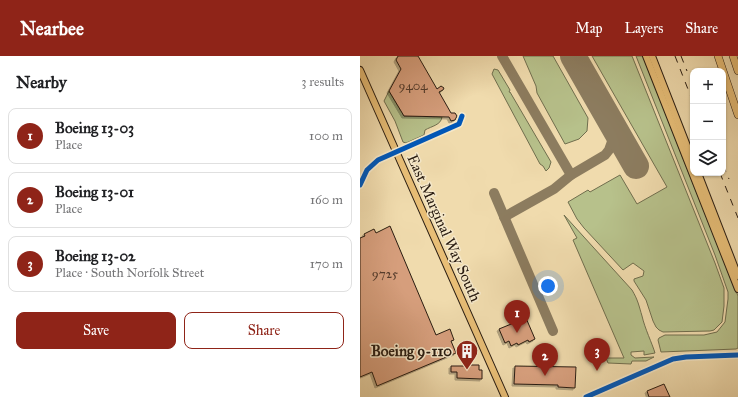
<!DOCTYPE html>
<html lang="en">
<head>
<meta charset="utf-8">
<style>
  :root { --surface:#fff; --page:#f6f6f6; --text:#202124; --muted:#757577; --line:#e0e0e0; --accent:#8f2418 }
  body { margin:0; font-family:"IM FELL Great Primer",serif; background:var(--page); color:var(--text) }
  .controls { position:absolute; right:12px; top:12px; display:grid; overflow:hidden; border-radius:8px; box-shadow:0 1px 3px #0004 }
  .controls button { width:36px; height:36px; display:grid; place-items:center; padding:0; border:0; border-bottom:1px solid var(--line); background:var(--surface); color:var(--text); font:20px sans-serif }
  .you { position:absolute; left:188px; top:230px; width:14px; height:14px; margin:-10px; border:3px solid #fff; border-radius:50%; background:#1a73e8; box-shadow:0 0 0 6px #1a73e833 }
  .badge { display:grid; place-items:center; width:26px; height:26px; border-radius:50%; background:var(--accent); color:#fff; font-size:13px; font-weight:700 }
  .pin { position:absolute; translate:-50% -33px; filter:drop-shadow(0 1px 2px #0008) }
  .pin::after { content:''; position:absolute; top:21px; width:14px; height:12px; background:inherit; clip-path:polygon(0 0,100% 0,50% 100%) }
  .list { margin:0; padding:0; list-style:none }
  h2 { display:flex; justify-content:space-between; align-items:center; height:52px; margin:0; padding:0 16px; font-size:17px }
  h2 small { font-size:13px; font-weight:400; color:var(--muted) }
  .list li { display:grid; grid-template-columns:26px 1fr auto; gap:12px; align-items:center; box-sizing:border-box; height:56px; margin:0 8px 8px; padding:0 8px; border:1px solid var(--line); border-radius:8px }
  .list b { display:block; font-size:15px; white-space:nowrap }
  .list p { margin:0; font-size:13px; white-space:nowrap; color:var(--muted) }
  .list em { font-size:13px; font-style:normal; color:var(--muted) }
  .actions { display:flex; gap:8px; padding:12px 16px }
  .actions a { flex:1; padding:9px 0; border:1px solid var(--accent); border-radius:8px; text-align:center; font-size:14px; color:var(--accent) }
  .actions .main { background:var(--accent); color:#fff }
  .icon { flex:none; width:22px; height:22px; fill:none; stroke:currentColor; stroke-width:2; stroke-linecap:round; stroke-linejoin:round }
  .map { position:relative; flex:none; width:378px; height:341px; overflow:hidden }
  header { display:flex; align-items:center; gap:24px; box-sizing:border-box; height:56px; padding:0 20px; background:var(--accent); color:#fff }
  header strong { font-size:19px }
  nav { display:flex; gap:22px; margin-inline-start:auto; font-size:14px }
  main { display:flex }
  aside { flex:1; background:var(--surface) }
  .map>svg:first-child { display:block }
</style>
</head>
<body>
<header>
<strong>Nearbee</strong>
<nav><a>Map</a><a>Layers</a><a>Share</a></nav>
</header>
<main>
<aside>
<h2>Nearby<small>3 results</small></h2>
<ul class="list">
<li><span class="badge">1</span><div><b>Boeing 13-03</b><p>Place</p></div><em>100 m</em></li>
<li><span class="badge">2</span><div><b>Boeing 13-01</b><p>Place</p></div><em>160 m</em></li>
<li><span class="badge">3</span><div><b>Boeing 13-02</b><p>Place · South Norfolk Street</p></div><em>170 m</em></li>
</ul>
<div class="actions"><a class="main">Save</a><a>Share</a></div>
</aside>
<div class="map">
<svg width="378" height="341" viewBox="0 0 378 341">
  <defs>
    <filter id="shadow"><feDropShadow dx="-2" dy="2" stdDeviation="0" flood-color="#0004"/></filter>
  </defs>
  <rect width="100%" height="100%" fill="#f0dbad"/>
  <filter id="stains"><feTurbulence type="fractalNoise" baseFrequency=".005" numOctaves="4"/><feColorMatrix values="0 0 0 0 .2 0 0 0 0 .09 0 0 0 0 .02 0 0 0 .5 -.17"/></filter>
  <radialGradient id="worn" r=".72"><stop offset=".6" stop-color="#630" stop-opacity="0"/><stop offset="1" stop-color="#630" stop-opacity=".3"/></radialGradient>
  <g fill="#b7c18b" stroke="#706e4e">
    <polygon points="163,0 193,0 228,62 227,75 219,83 205,88 177,37 176,30"/>
    <polygon points="232,0 272,0 355,207 364,232 364,250 362,266 354,274 350,275 303,276 299,274 296,271 293,265 286,244 274,225 274,223 283,220 284,215 273,207 263,214 224,172 217,163 208,146 228,134 230,136 260,119 277,148 307,131"/>
    <polygon points="276,0 284,0 322,100 378,240 378,292 376,293 301,296 298,284 299,282 305,279 344,279 357,276 365,266 368,243 368,236 355,199"/>
    <polygon points="134,13 138,14 150,34 149,36 150,36 191,106 189,112 186,115 183,110 180,108 132,18"/>
    <path d="M 29,35 L 44,60 L 82,61 C 81,69 72,70 65,74 L 64,79 L 46,87 L 43,86 L 35,65 L 24,45 Z"/>
    <path d="M 204,159 L 272,234 C 278,244 279,250 282,260 C 285,273 292,287 295,297 L 284,299 L 284,295 L 271,296 L 271,299 L 275,302 L 294,301 L 286,305 L 272,305 L 271,308 L 248,307 L 246,302 L 264,302 L 213,184 L 217,182 Z"/>
  </g>
  <g fill="none" stroke-linecap="round" stroke-linejoin="round">
    <g stroke="#8c7c5f" stroke-width="10">
      <polyline points="142,0 211,119"/>
      <polyline points="134,137 193,275"/>
      <polyline points="144,161 194,133 211,119 245,99 249,94 253,83 254,78 250,66"/>
    </g>
    <polyline stroke="#8c7c5f" stroke-width="26" points="213,0 276,110"/>
  </g>
  <g fill="#d69e7b" stroke="#291c11" filter="url(#shadow)">
    <polygon points="38,0 58,0 77,33 81,30 84,32 83,34 79,36 91,57 95,57 97,60 95,64 91,65 89,61 44,60 29,35 41,13 36,4"/>
    <polygon points="30,170 76,279 90,273 94,284 91,285 96,297 17,330 12,316 0,321 0,182 5,180 4,178 14,173 16,177"/>
    <polygon points="166,262 175,283 169,286 168,284 158,289 157,287 151,290 149,285 145,287 139,273"/>
    <polygon points="105,309 119,309 119,314 122,314 122,323 97,322 97,316 91,316 91,310 105,310"/>
    <polygon points="155,310 216,311 215,332 198,331 198,329 154,328"/>
    <polygon points="304,328 310,341 289,341 287,335"/>
  </g>
  <g fill="none" stroke-linecap="round" stroke-linejoin="round">
    <g stroke="#5b4c38" stroke-width="6">
      <g id="minor">
        <polyline points="0,129 7,114 18,104 99,68 102,60"/>
        <polyline points="226,341 313,303 326,301 378,299"/>
      </g>
    </g>
    <g stroke="#291c11" stroke-width="8">
      <g id="major">
        <polyline points="286,0 378,233"/>
        <polyline points="292,0 333,105"/>
        <polyline points="0,14 145,341"/>
        <polyline points="338,117 378,220"/>
      </g>
    </g>
    <g stroke="#291c11" stroke-width="8">
      <g id="highway">
        <polyline points="358,0 378,59"/>
        <polyline points="373,0 378,15"/>
      </g>
    </g>
    <use href="#minor" stroke="#f5e8ca" stroke-width="5"/>
    <use href="#major" stroke="#e8be76" stroke-width="6"/>
    <use href="#highway" stroke="#e8be76" stroke-width="7"/>
    <g stroke="#291c11" stroke-width="1" stroke-dasharray="7 7" stroke-linecap="butt">
      <polyline points="315,0 333,46"/>
      <polyline points="321,0 327,15"/>
      <polyline points="363,109 369,123"/>
      <polyline points="360,117 378,162"/>
    </g>
    <g stroke="#f5e8ca" stroke-width="8">
      <g id="cycleway">
        <polyline points="0,129 7,114 18,104 99,68 102,60"/>
        <polyline points="226,341 313,303 326,301 378,299"/>
      </g>
    </g>
    <use href="#cycleway" stroke="#0057b8" stroke-width="5"/>
  </g>
  <defs>
    <g id="building-pin" transform="scale(1.15)"><path d="M0 17L-7.5 6A9.5 9.5 0 1 1 7.5 6Z" fill="#8f2418" stroke="#f5e8ca"/><path d="M-4-6H4V6H1V3H-1V6H-4ZM-2.5-4.3h1.7v1.8h-1.7ZM.8-4.3h1.7v1.8H.8ZM-2.5-1h1.7V.8h-1.7ZM.8-1h1.7V.8H.8Z" fill="#fff"/></g>
  </defs>
  <g fill-rule="evenodd">
    <use href="#building-pin" x="107" y="295"/>
  </g>
  <g text-anchor="middle" dominant-baseline="central" stroke-width="3" stroke-linejoin="round" paint-order="stroke">
    <g font-size="13" fill="#543c2c">
      <text x="53" y="30">9404</text>
      <text x="25" y="218">9725</text>
    </g>
    <g font-size="15" fill="#291c11" stroke="#f5e8ca">
      <text transform="translate(84 172) rotate(66)">East Marginal Way South</text>
    </g>
    <g font-size="15" font-weight="bold" fill="#291c11" stroke="#f5e8ca" text-anchor="end">
      <text x="92" y="295">Boeing 9-110</text>
    </g>
  </g>
  <rect width="100%" height="100%" filter="url(#stains)"/>
  <rect width="100%" height="100%" fill="url(#worn)"/>
</svg>
<div class="controls">
<button>+</button>
<button>−</button>
<button><svg class="icon" aria-label="layers" viewBox="0 0 24 24"><path d="M12 4l9 5-9 5-9-5zM3 14l9 5 9-5"/></svg></button>
</div>
<div class="you"></div>
<div class="pin badge" style="left:157px;top:277px">1</div>
<div class="pin badge" style="left:185px;top:320px">2</div>
<div class="pin badge" style="left:237px;top:315px">3</div>
</div>
</main>
</body>
</html>
